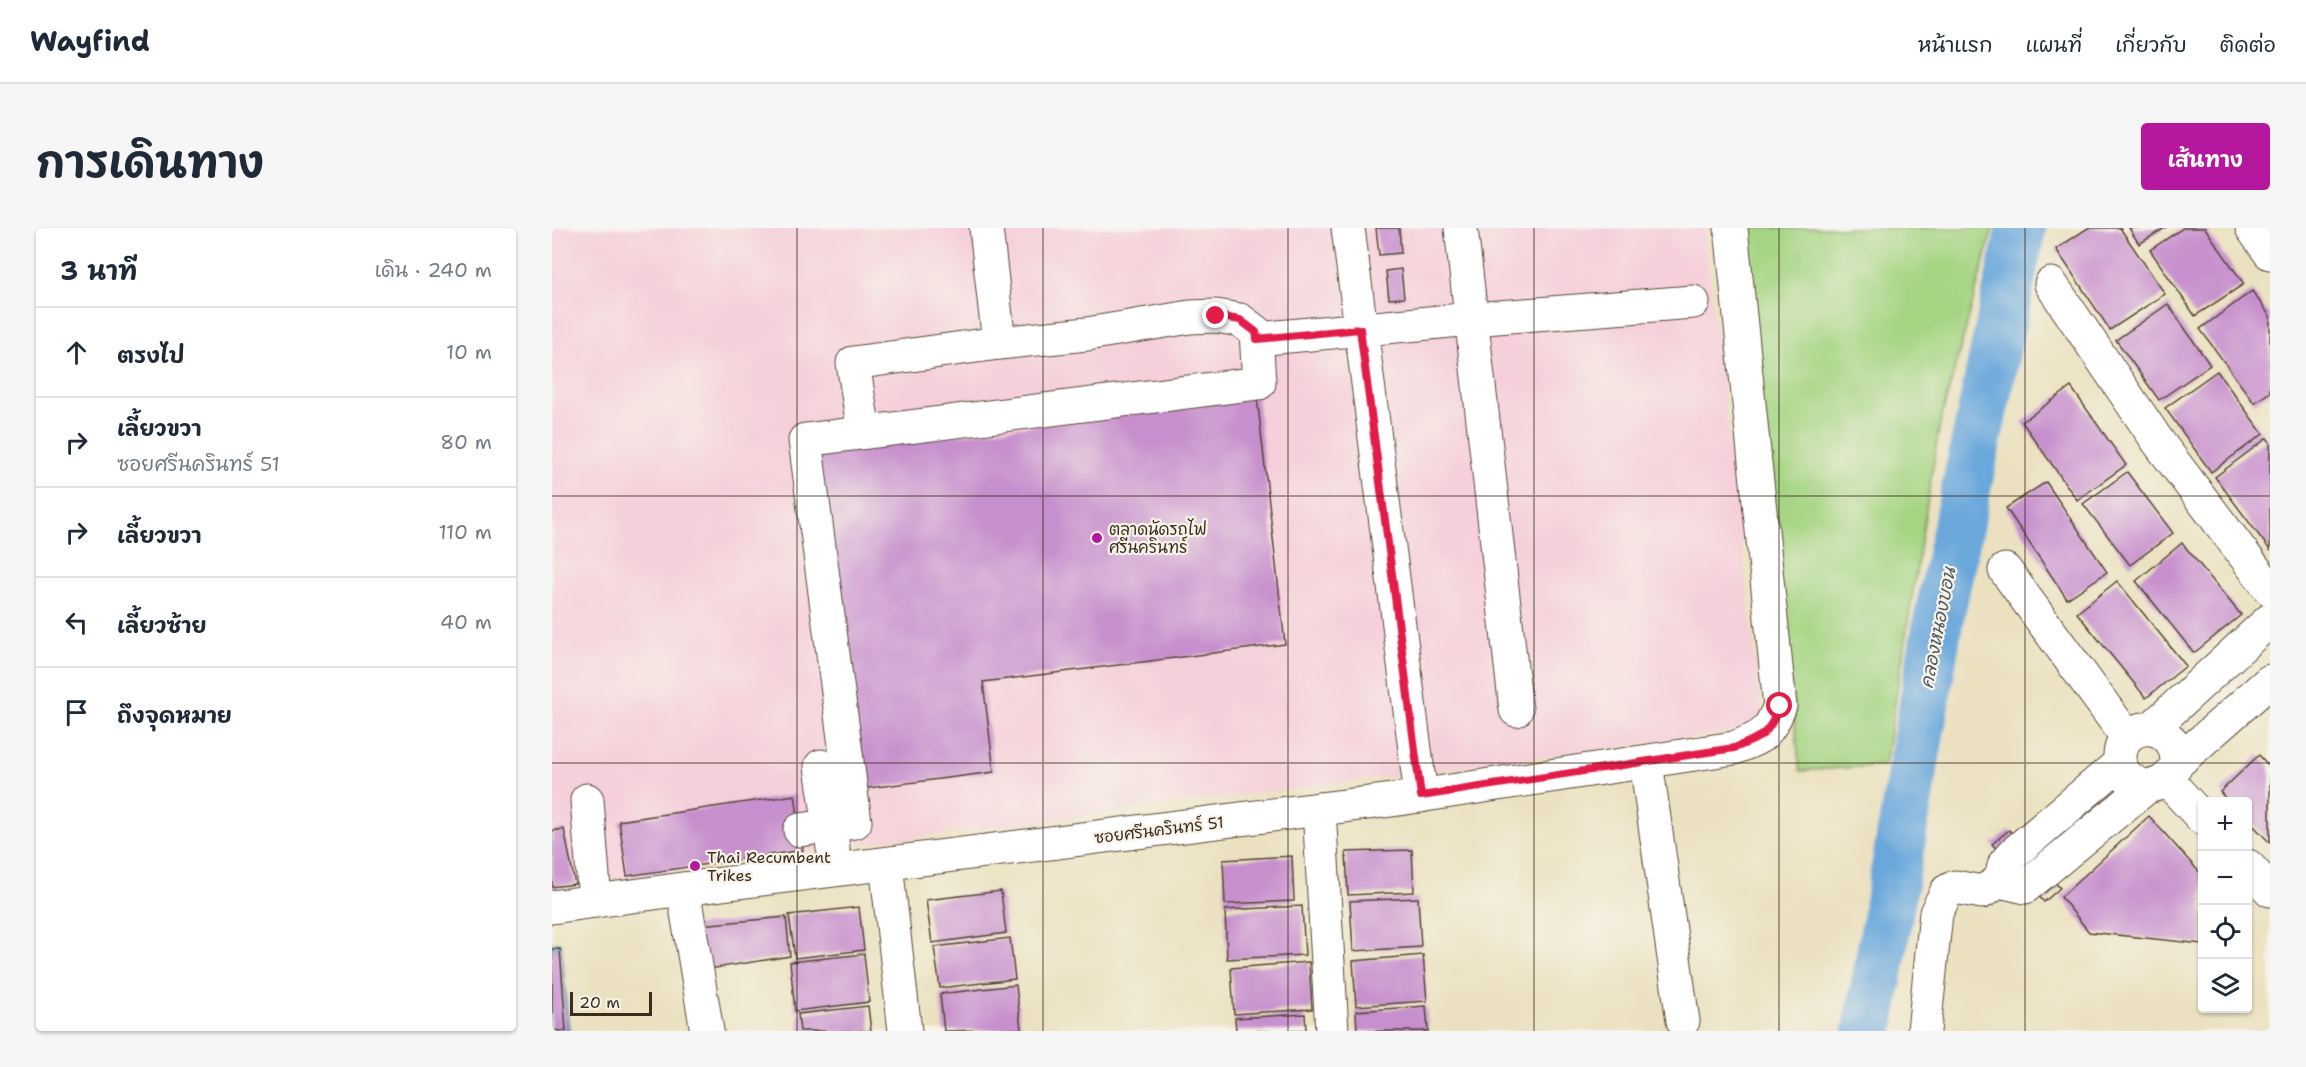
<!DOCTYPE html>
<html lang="th">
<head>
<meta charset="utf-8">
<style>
  :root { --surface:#fff; --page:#f6f6f7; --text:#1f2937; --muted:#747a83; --line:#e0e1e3; --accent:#b5179e }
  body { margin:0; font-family:"Shantell Sans","Playpen Sans Thai",sans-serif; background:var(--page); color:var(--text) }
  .controls { position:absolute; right:18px; bottom:18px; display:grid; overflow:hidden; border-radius:6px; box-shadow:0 2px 4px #0004 }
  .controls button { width:54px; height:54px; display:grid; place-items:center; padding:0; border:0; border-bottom:2px solid var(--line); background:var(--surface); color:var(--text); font:30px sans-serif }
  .scale { position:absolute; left:18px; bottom:15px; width:82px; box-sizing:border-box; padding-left:6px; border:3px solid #3b2a1e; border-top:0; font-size:16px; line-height:21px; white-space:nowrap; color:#3b2a1e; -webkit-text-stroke:4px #f7f3e8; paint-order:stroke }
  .stop { position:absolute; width:18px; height:18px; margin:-14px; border:4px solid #e11d48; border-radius:50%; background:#fff }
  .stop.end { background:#e11d48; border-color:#fff; box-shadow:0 2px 6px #0008 }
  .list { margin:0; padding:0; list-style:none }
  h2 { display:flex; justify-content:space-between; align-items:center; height:78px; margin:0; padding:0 24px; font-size:26px }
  h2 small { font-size:20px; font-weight:400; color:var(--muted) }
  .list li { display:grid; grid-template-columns:39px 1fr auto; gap:18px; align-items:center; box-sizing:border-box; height:90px; padding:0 24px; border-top:2px solid var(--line) }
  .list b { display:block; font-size:22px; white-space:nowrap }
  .list p { margin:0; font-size:20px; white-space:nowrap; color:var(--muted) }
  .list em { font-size:20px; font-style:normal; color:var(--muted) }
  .icon { flex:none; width:33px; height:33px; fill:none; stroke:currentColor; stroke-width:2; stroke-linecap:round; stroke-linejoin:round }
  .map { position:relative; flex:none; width:1718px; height:803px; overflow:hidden; border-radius:6px }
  header { display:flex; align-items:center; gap:36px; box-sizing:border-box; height:84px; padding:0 30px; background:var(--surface); border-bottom:2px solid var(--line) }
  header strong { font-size:28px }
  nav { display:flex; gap:33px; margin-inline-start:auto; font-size:21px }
  .intro { display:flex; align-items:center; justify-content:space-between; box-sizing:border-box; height:144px; padding:0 36px }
  h1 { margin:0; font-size:42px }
  .button { padding:15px 27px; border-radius:6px; background:var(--accent); color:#fff; font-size:21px; font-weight:700 }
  main { display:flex; gap:36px; padding:0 36px }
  aside { flex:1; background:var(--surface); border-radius:6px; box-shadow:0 2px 4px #0004 }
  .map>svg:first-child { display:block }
</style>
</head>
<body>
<header>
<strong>Wayfind</strong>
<nav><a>หน้าแรก</a><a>แผนที่</a><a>เกี่ยวกับ</a><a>ติดต่อ</a></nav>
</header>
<div class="intro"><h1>การเดินทาง</h1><a class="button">เส้นทาง</a></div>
<main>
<aside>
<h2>3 นาที<small>เดิน · 240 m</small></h2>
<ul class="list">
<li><svg class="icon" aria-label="ahead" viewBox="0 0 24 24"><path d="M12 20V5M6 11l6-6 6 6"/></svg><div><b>ตรงไป</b></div><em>10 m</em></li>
<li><svg class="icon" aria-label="right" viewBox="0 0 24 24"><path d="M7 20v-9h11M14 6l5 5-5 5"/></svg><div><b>เลี้ยวขวา</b><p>ซอยศรีนครินทร์ 51</p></div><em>80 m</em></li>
<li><svg class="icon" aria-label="right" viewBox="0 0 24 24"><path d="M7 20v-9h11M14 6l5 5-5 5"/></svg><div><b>เลี้ยวขวา</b></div><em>110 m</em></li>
<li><svg class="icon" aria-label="left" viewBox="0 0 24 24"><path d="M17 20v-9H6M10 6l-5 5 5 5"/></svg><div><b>เลี้ยวซ้าย</b></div><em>40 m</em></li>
<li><svg class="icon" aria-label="arrive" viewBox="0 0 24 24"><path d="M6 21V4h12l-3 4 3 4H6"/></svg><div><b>ถึงจุดหมาย</b></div></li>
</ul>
</aside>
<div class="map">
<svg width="1718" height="803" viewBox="0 0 1718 803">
  <rect width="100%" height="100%" fill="#f7f3e8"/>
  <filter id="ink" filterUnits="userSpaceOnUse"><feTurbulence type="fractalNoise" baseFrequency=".0167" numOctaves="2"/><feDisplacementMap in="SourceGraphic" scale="12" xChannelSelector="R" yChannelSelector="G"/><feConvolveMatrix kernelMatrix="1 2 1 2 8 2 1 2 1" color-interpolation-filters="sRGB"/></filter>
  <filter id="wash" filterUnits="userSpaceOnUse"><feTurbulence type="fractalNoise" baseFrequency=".008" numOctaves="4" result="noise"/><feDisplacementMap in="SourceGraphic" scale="24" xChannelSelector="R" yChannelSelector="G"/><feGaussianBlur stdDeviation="1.35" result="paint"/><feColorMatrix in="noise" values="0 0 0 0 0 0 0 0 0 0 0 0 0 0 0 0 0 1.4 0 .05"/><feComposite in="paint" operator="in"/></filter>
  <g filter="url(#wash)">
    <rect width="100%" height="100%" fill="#ebe1c0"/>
    <polygon fill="#f5cfda" points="0,0 1152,0 1210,489 1191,503 326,614 0,661"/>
    <polygon fill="#a5d482" stroke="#707f50" stroke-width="1.5" points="1189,0 1441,0 1388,195 1333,537 1248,543"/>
    <polygon fill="#6aa8dc" stroke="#52697d" stroke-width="1.5" points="9,715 17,803 0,803 0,716"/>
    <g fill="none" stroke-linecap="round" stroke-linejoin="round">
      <polyline stroke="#6aa8dc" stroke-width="50" points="1316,803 1386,394 1469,0"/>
    </g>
    <g id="blocks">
      <g fill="#c78fcd">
        <polygon points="824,0 847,0 849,25 827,27"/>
        <polygon points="1536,0 1568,0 1613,66 1558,102 1504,21"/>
        <polygon points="1577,0 1613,0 1587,16"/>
        <polygon points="1631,0 1653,0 1692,56 1643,88 1598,22"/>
        <polygon points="849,41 852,70 837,71 834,43"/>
        <polygon points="1700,63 1718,88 1718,164 1702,175 1648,101"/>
        <polygon points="1616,76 1658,137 1607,172 1564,112"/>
        <polygon points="1665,143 1711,206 1659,244 1613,180"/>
        <polygon points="1519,159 1574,237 1525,272 1470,194"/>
        <polygon points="705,169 733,416 431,454 442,544 309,561 263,225"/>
        <polygon points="1715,210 1718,214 1718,322 1663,249"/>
        <polygon points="1575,244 1621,305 1578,337 1531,276"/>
        <polygon points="1494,254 1555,344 1515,371 1454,280"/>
        <polygon points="1630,315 1689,387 1642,425 1584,353"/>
        <polygon points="1565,353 1634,438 1594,470 1525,385"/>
        <polygon points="1707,527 1718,539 1718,615 1696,592 1696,574 1677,574 1668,564"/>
        <polygon points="243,567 251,622 75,648 67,593"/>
        <polygon points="1597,588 1650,647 1650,716 1537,704 1509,669"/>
        <polygon points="12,601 23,656 0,659 0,603"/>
        <polygon points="1457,602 1508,660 1492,674 1440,616"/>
        <polygon points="860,622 862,664 796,667 794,624"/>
        <polygon points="740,628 742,673 673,676 671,632"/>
        <polygon points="449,663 454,705 380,715 374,672"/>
        <polygon points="866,670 869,719 801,723 798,673"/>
        <polygon points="750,678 753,727 675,731 673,682"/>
        <polygon points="307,679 312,722 243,730 237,687"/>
        <polygon points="234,689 238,728 145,743 137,698"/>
        <polygon points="458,710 463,751 388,760 382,719"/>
        <polygon points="0,721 8,721 14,803 0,803"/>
        <polygon points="312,726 317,774 243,783 238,734"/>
        <polygon points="871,727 875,773 804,778 801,733"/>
        <polygon points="757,734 760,781 682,786 679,740"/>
        <polygon points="464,757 469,801 392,803 388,766"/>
        <polygon points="316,778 319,803 248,803 246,786"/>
        <polygon points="874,778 876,803 805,803 804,783"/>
        <polygon points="753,786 754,803 684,803 683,790"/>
      </g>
    </g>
  </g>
  <g filter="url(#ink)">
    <use href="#blocks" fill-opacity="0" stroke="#554536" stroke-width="1.5"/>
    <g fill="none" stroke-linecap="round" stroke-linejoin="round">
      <g stroke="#554536" stroke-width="35">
        <g id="minor">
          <polyline points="796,0 869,568"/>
          <polyline points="909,0 964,482"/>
          <polyline points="1700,0 1718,25"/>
          <polyline points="1499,56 1607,215 1718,361"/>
          <polyline points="705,111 920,91 1141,74"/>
          <polyline points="312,204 301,135 447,115 434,0"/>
          <polyline points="1453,342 1575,509"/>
          <polyline points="1600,500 1718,392"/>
          <polyline points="1094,534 1131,793"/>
          <path d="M 1625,535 C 1625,490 1567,490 1568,531 C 1568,540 1573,548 1581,553 C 1600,565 1618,553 1625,535 L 1718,453"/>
          <polyline points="269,538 281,620"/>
          <polyline points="1615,552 1650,590"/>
          <polyline points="35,572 43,673"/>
          <polyline points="767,581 780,803"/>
          <polyline points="248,602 303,594 253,212 707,155 704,104 688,92 664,88 638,89 535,106 447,115"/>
          <polyline points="334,636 353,803"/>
          <polyline points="1696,638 1718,662"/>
          <polyline points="1448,653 1473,659 1596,558"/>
          <polyline points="131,661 155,803"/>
          <path d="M 0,679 L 131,661 L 840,572 L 1182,520 C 1212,508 1215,508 1228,478 L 1179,0"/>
          <polyline points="1372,803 1384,685 1395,663 1403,659 1430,664 1448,653 1453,635 1462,625 1568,535"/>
        </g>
      </g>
      <use href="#minor" stroke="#fff" stroke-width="33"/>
    </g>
  </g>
  <g fill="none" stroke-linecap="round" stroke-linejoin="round" filter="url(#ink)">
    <path stroke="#e11d48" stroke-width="8" d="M 664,88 L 688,92 L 704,104 L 705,111 L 808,101 L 869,568 L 1182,520 C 1212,508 1215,508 1228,478"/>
  </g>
  <path fill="none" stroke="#3b2a1e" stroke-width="1.5" stroke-opacity="0.55" d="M 245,0 L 245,803M 491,0 L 491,803M 736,0 L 736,803M 982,0 L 982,803M 1227,0 L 1227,803M 1473,0 L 1473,803M 0,268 L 1718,268M 0,535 L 1718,535"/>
  <g fill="#b5179e" stroke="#f7f3e8" stroke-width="2">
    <circle cx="545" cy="310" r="6"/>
    <circle cx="143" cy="638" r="6"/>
  </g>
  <g text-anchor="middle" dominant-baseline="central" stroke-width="4.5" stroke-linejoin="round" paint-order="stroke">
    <g font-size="16" fill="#3b2a1e" stroke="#f7f3e8" text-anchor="start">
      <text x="557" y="301">ตลาดนัดรถไฟ<tspan x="557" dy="18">ศรีนครินทร์</tspan></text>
      <text x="155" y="629">Thai Recumbent<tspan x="155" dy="18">Trikes</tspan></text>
    </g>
    <g font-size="16" fill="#3b2a1e" stroke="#f7f3e8">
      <text transform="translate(607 602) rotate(-7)">ซอยศรีนครินทร์ 51</text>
    </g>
    <g font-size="18" font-style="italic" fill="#4b5660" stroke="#f7f3e8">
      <text transform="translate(1386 400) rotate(-79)">คลองหนองบอน</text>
    </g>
  </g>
</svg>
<div class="controls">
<button>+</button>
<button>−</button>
<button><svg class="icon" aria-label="locate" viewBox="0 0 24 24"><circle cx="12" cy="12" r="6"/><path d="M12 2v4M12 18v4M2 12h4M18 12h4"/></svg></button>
<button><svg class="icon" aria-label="layers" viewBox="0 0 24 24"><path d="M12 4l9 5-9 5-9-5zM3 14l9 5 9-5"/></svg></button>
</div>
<div class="scale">20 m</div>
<div class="stop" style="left:1228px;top:478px"></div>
<div class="stop end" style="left:664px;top:88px"></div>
</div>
</main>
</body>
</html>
